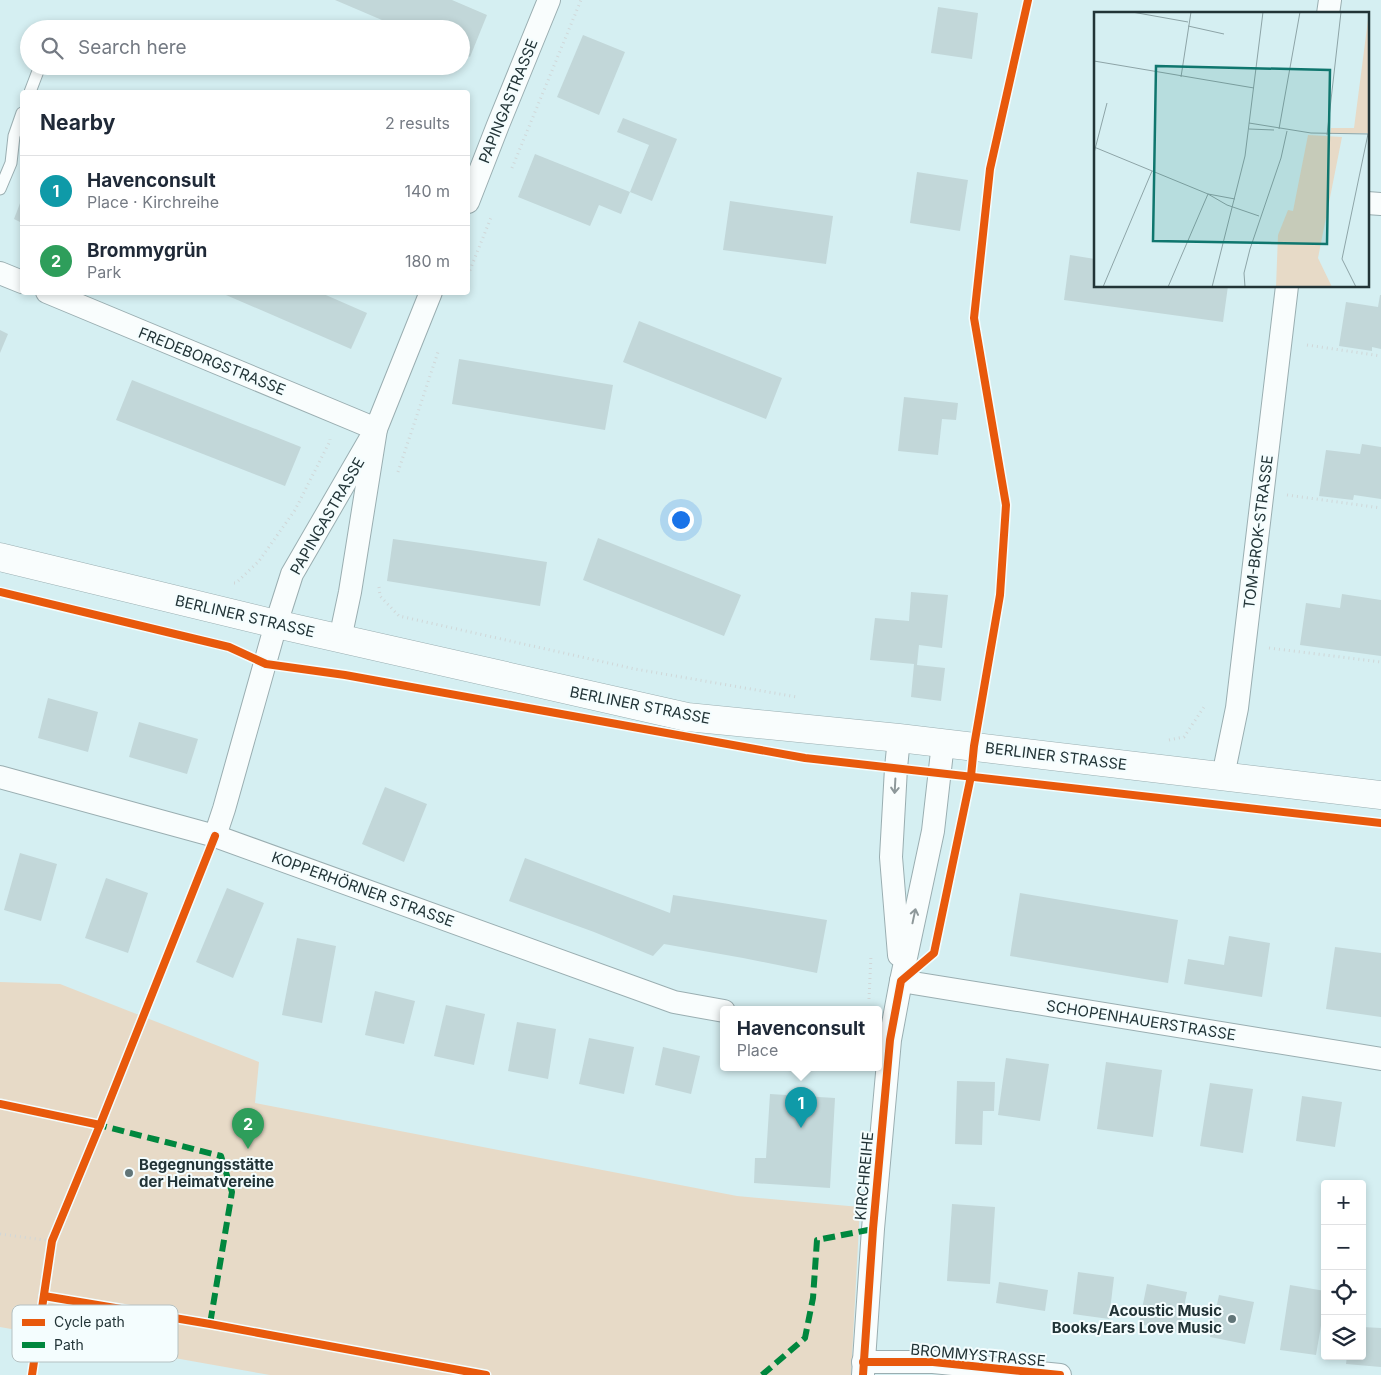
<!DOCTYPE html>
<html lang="en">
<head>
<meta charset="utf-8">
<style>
  :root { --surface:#fff; --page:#f6f6f7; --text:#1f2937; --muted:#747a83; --line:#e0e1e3; --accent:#b45309 }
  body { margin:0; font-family:Inter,sans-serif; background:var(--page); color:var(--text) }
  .controls { position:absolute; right:15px; bottom:15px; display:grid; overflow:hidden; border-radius:5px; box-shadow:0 2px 8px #0003 }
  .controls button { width:45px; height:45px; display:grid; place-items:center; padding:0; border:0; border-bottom:1px solid var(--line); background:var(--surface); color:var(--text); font:25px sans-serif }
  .you { position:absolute; left:680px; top:519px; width:18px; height:18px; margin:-12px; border:4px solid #fff; border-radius:50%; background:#1a73e8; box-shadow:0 0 0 8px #1a73e833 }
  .badge { display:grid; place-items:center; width:32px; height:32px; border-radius:50%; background:var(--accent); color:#fff; font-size:16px; font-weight:700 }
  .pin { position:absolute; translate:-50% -41px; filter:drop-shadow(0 1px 2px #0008) }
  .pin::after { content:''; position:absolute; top:26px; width:18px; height:15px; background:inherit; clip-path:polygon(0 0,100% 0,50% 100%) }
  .popup { position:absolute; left:720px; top:1006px; width:162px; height:65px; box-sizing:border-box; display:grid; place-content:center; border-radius:5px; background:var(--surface); filter:drop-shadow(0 1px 4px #0005); font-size:16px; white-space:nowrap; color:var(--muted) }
  .popup b { font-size:19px; color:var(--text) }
  .popup::after { content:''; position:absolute; left:50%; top:100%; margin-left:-10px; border:10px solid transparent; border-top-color:var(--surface) }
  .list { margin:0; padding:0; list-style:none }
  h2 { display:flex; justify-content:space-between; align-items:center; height:65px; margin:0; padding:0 20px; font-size:21px }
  h2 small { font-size:16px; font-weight:400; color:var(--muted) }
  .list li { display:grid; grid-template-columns:32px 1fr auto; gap:15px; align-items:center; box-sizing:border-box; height:70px; padding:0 20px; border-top:1px solid var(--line) }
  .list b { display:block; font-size:19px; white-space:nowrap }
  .list p { margin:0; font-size:16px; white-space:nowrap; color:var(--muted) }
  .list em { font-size:16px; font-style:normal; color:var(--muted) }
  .icon { flex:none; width:28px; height:28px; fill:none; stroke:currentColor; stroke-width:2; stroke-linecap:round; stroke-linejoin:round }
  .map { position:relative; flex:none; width:1381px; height:1375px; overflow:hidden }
  .search { position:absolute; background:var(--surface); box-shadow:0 2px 8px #0003; left:20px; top:20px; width:450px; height:55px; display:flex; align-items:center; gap:12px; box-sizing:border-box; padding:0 18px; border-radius:28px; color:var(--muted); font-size:19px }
  .panel { position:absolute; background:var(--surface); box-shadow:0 2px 8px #0003; left:20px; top:90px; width:450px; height:205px; border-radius:5px }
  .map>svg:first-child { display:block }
</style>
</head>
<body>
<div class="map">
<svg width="1381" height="1375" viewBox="0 0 1381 1375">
  <rect width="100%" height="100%" fill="#d5eff2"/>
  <polygon fill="#e7dac7" points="0,982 60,984 259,1062 255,1103 737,1196 860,1207 851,1375 270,1375 0,1327"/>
  <g fill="#c2d7d9">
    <polygon points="335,0 452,0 487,15 470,57 461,53 461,29 403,29"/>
    <polygon points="938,7 978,13 972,59 931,53"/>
    <polygon points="583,35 625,52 599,115 557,97"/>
    <polygon points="623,118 677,139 652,201 630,192 649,145 617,132"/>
    <polygon points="535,154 630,192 621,214 599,205 590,226 518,197"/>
    <polygon points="917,172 968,180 960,231 910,223"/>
    <polygon points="22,198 22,223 14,219"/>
    <polygon points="730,201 833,216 826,264 723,250"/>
    <polygon points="1070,255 1095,259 1095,286 1228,286 1223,322 1064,300"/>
    <polygon points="219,292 319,292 367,313 351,349"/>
    <polygon points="1380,295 1381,295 1381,349 1372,347 1372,351 1339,346 1346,302 1378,307"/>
    <polygon points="639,321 782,378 766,419 623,362"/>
    <polygon points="0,330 8,334 0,353"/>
    <polygon points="459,359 613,385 605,430 452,404"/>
    <polygon points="132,380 301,447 285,486 116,420"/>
    <polygon points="904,397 958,403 956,420 942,419 938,455 898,451"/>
    <polygon points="1362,444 1381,447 1381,499 1354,495 1353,500 1319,496 1326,450 1360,454"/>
    <polygon points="598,538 741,595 724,636 583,580"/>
    <polygon points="393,539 470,550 547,562 540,606 387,581"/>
    <polygon points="911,592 948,595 942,648 919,645 917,665 945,668 941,701 911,697 914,664 870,660 875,618 909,621"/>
    <polygon points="1342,594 1381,600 1381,656 1300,645 1306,603 1340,608"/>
    <polygon points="48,698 98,712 88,752 38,738"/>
    <polygon points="139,722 198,739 187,774 129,757"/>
    <polygon points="385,787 427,804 404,862 362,844"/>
    <polygon points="20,853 57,864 41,921 4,910"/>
    <polygon points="525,858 670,913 673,895 827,920 817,973 743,958 664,944 653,956 594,932 509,901"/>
    <polygon points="106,878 148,893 128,953 85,938"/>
    <polygon points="227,888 264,903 233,978 196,962"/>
    <polygon points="1020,893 1178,920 1168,983 1010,956"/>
    <polygon points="1229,936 1270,943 1262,997 1184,984 1188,959 1224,965"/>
    <polygon points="297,938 336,946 322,1023 282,1015"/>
    <polygon points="1335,947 1381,953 1381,1017 1326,1009"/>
    <polygon points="375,991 415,1001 404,1044 365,1035"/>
    <polygon points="446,1005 485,1014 474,1065 434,1056"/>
    <polygon points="517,1022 556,1029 548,1079 508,1071"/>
    <polygon points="589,1038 634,1047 624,1094 579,1084"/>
    <polygon points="663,1047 700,1056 691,1094 655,1085"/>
    <polygon points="1006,1058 1049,1064 1040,1121 998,1115"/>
    <polygon points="1106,1062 1162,1070 1153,1137 1097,1129"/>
    <polygon points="957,1081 995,1082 994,1111 983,1111 982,1145 955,1144"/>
    <polygon points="1210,1083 1253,1089 1243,1153 1200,1146"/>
    <polygon points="770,1094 835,1098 830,1188 754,1183 755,1158 766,1158"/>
    <polygon points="1302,1096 1342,1102 1335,1147 1296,1141"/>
    <polygon points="952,1204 995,1207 990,1284 947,1281"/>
    <polygon points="1078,1272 1114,1277 1109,1319 1073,1314"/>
    <polygon points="999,1282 1048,1290 1045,1311 996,1303"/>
    <polygon points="1147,1284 1187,1292 1179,1332 1139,1324"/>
    <polygon points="1290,1285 1325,1291 1325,1302 1316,1355 1280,1350"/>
    <polygon points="1219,1295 1254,1302 1245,1344 1210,1337"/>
    <polygon points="1362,1327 1381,1328 1381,1367 1346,1364 1347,1356 1362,1356"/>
  </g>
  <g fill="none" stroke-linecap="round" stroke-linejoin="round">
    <g stroke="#9aaeb1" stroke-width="13">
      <g id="lane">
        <polyline points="30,92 38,71"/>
        <polyline points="0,189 11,163 14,136 22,113"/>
      </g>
    </g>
    <g stroke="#9aaeb1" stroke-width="24">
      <g id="street">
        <polyline points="1328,14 1330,0"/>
        <polyline points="468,202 498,125 549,0"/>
        <polyline points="1367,203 1381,204"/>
        <polyline points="0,273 22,282"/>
        <polyline points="47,292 376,429 350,592 340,639"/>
        <polyline points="1223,776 1237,708 1287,286"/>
        <polyline points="0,777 215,836 674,1002 724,1011"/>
        <polyline points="215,836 224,809 276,624 292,574 376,429 431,292"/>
        <polyline points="899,955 891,857 896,768 899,738"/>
        <polyline points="901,981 1381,1059"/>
        <polyline points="863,1362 933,1362 1060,1375"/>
        <polyline points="863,1375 873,1229 890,1040 901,981 933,831 943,743"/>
      </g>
    </g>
    <g stroke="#9aaeb1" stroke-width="29">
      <polyline id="secondary" points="0,557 276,624 687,717 899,738 1381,795"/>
    </g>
    <g stroke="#d0d7d8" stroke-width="3" stroke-dasharray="1 4" stroke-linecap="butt">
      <polyline points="512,168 581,0"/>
      <polyline points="468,275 492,215"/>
      <polyline points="1307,345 1381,356"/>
      <polyline points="398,472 438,352"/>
      <polyline points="1287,495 1381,508"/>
      <polyline points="234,583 236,583 259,561 295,510 330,441 330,439"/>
      <polyline points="379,587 380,596 399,616 635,669 797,697"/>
      <polyline points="1269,648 1381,662"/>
      <polyline points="1169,740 1184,737 1206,704"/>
      <polyline points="869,999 871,955"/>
      <polyline points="0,1234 52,1241"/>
    </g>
    <use href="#lane" stroke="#f9fdfd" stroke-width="11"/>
    <use href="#street" stroke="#f9fdfd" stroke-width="22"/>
    <use href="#secondary" stroke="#f9fdfd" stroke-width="28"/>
    <g stroke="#00873e" stroke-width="6" stroke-dasharray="12 6" stroke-linecap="butt">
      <polyline points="95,1124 221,1156 232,1192 210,1324"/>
      <polyline points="762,1375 805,1338 813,1298 817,1240 873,1229"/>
    </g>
    <g stroke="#f4fdfe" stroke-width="11">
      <g id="cycleway">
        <polyline points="0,592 229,647 266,664 345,675 805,758 1381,823"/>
        <polyline points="0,1104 100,1125"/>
        <polyline points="44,1296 210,1324 486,1375"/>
        <polyline points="863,1362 933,1362 1060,1375"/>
        <polyline points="32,1375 52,1241 100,1125 215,836"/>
        <polyline points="863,1375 873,1229 890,1040 901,981 934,953 971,776 974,746 1000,595 1006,505 974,318 990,169 1028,0"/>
      </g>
    </g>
    <use href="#cycleway" stroke="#e8590c" stroke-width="8"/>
  </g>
  <defs><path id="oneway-shaft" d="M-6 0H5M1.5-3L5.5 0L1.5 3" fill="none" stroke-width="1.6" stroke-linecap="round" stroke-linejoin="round" transform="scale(1.25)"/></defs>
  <g stroke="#8e989a">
    <use href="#oneway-shaft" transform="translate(895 786) rotate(93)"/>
    <use href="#oneway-shaft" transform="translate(914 916) rotate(-78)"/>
  </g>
  <g fill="#617578" stroke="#f4fdfe" stroke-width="2">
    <circle cx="129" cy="1173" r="5"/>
    <circle cx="1232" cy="1319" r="5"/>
  </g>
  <g text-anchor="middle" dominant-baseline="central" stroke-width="4" stroke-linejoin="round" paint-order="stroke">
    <g font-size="15" fill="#223437" stroke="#f4fdfe">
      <text transform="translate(508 101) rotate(-68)">PAPINGASTRASSE</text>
      <text transform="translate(212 361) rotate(22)">FREDEBORGSTRASSE</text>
      <text transform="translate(327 516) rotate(-60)">PAPINGASTRASSE</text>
      <text transform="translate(1258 532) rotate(-83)">TOM-BROK-STRASSE</text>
      <text transform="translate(245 616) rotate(13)">BERLINER STRASSE</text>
      <text transform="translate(640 705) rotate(11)">BERLINER STRASSE</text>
      <text transform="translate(1056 756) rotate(7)">BERLINER STRASSE</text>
      <text transform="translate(363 889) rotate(20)">KOPPERHÖRNER STRASSE</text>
      <text transform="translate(1141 1020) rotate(9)">SCHOPENHAUERSTRASSE</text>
      <text transform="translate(864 1176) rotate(-85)">KIRCHREIHE</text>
      <text transform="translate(978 1355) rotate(5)">BROMMYSTRASSE</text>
    </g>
    <g font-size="15" font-weight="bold" fill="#223437" stroke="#f4fdfe" text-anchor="start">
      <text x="139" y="1164">Begegnungsstätte<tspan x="139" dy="17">der Heimatvereine</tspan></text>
      <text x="1222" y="1310" text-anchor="end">Acoustic Music<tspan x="1222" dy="17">Books/Ears Love Music</tspan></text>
    </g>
  </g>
  <g transform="translate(1094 12)">
    <rect width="275" height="275" fill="#d5eff2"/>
    <path d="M 275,0 L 275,121 L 236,122 L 237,116 L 260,116 ZM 214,123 L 248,125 L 224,246 L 238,275 L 182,275 L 184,223 L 194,198 L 199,199 Z" fill="#e7dac7"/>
    <path fill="none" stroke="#8da4a7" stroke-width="1" d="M 38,0 L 94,10M 94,14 L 130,22M 0,49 L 160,76M 87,65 L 97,0M 155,111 L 217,121 L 275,122M 155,117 L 180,118M 185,117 L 206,0M 233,123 L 247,0M 0,135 L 114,182 L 133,193 L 165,204M 0,141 L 13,91M 9,275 L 58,159M 74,275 L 114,182 L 141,187M 118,275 L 151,144 L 169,0M 151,275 L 150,261 L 156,237 L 187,146 L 193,119M 262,275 L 248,247 L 274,122"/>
    <path fill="#0f766e" fill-opacity="0.15" stroke="#0f766e" stroke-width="2.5" d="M 62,54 L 236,58 L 233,232 L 59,229 Z"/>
    <rect width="275" height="275" fill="none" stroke="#223437" stroke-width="2.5"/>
  </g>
  <rect x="12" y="1305" width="166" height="57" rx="8" fill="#f4fdfe" stroke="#b5c1c2" stroke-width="1"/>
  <rect x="22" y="1319" width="23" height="7" fill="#e8590c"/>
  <rect x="22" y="1342" width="23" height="6" fill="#00873e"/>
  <g font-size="14" fill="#223437">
    <text x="54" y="1327">Cycle path</text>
    <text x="54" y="1350">Path</text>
  </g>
</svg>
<div class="controls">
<button>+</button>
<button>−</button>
<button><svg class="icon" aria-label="locate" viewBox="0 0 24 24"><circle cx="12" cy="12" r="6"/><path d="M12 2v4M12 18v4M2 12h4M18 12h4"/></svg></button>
<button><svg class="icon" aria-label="layers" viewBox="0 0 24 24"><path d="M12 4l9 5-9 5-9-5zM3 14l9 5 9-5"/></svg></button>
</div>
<div class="you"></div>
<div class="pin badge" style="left:801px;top:1128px;background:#0f9aa8">1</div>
<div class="popup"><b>Havenconsult</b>Place</div>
<div class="pin badge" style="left:248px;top:1149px;background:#2e9e5b">2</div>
<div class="search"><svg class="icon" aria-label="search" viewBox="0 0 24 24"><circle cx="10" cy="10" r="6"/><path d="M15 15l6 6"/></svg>Search here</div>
<section class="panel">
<h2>Nearby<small>2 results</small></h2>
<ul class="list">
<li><span class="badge" style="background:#0f9aa8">1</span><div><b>Havenconsult</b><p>Place · Kirchreihe</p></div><em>140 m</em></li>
<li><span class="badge" style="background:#2e9e5b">2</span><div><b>Brommygrün</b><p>Park</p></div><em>180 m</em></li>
</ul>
</section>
</div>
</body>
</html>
